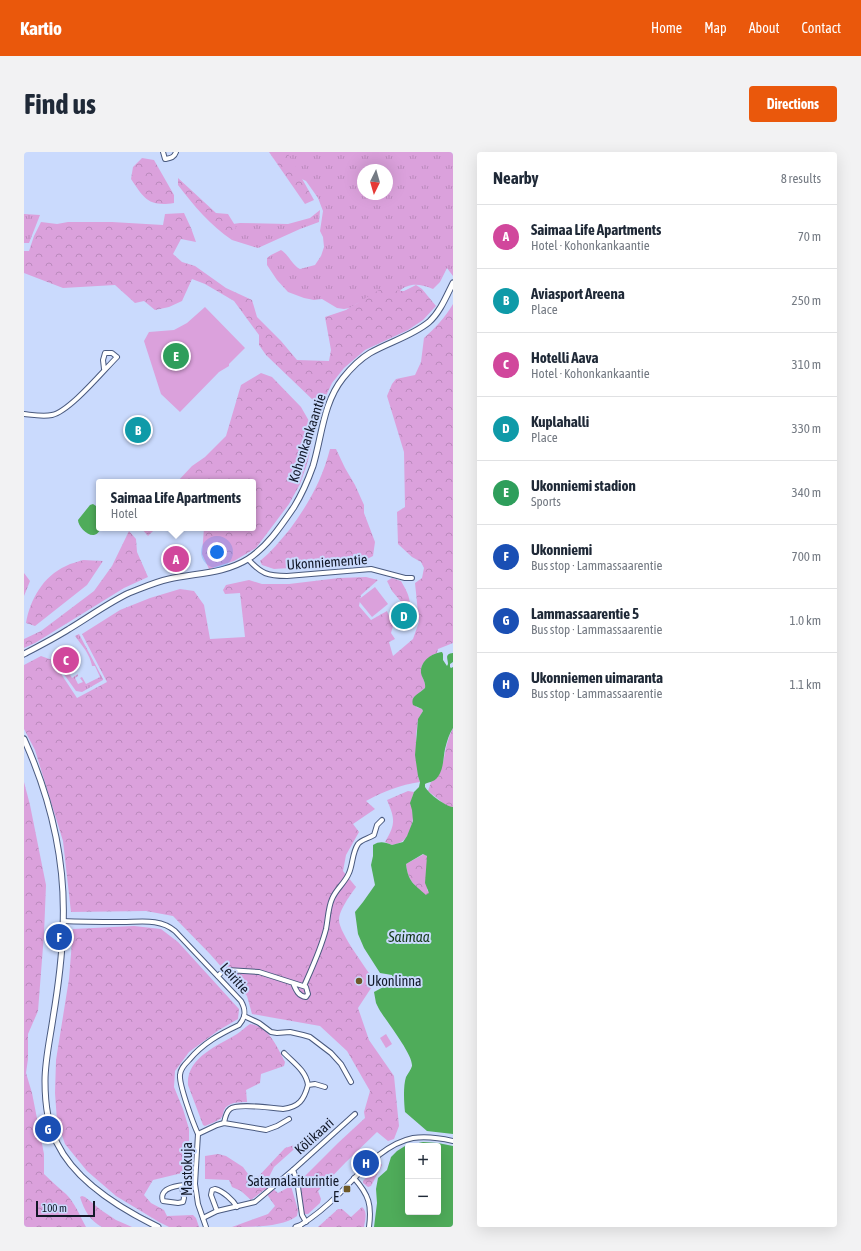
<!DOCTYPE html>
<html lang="en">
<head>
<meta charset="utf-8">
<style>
  :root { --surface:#fff; --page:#f2f2f3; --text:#1f2937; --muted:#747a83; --line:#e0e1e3; --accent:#ea580c }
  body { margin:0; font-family:"Asap Condensed",sans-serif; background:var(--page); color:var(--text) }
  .controls { position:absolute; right:12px; bottom:12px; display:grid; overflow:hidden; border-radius:4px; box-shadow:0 4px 16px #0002 }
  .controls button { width:36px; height:36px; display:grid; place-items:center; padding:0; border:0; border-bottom:1px solid var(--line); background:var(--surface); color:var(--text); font:20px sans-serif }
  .compass { position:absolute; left:333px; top:12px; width:36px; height:36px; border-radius:50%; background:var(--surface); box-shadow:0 4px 16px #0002; rotate:185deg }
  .scale { position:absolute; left:12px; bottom:10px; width:59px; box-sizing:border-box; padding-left:4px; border:2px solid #121828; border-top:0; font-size:11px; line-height:14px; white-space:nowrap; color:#121828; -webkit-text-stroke:3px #cadafd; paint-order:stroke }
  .you { position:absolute; left:193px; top:400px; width:14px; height:14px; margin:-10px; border:3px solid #fff; border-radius:50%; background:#1a73e8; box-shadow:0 0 0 6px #1a73e833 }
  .badge { display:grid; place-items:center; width:26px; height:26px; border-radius:50%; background:var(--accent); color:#fff; font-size:13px; font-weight:700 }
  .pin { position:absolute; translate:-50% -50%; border:2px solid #fff; box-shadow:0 1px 4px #0006 }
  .popup { position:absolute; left:72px; top:327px; width:160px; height:52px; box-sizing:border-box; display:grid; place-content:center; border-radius:4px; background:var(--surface); filter:drop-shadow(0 1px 3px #0005); font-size:13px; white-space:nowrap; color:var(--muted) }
  .popup b { font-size:15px; color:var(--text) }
  .popup::after { content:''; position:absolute; left:50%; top:100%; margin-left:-8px; border:8px solid transparent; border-top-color:var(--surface) }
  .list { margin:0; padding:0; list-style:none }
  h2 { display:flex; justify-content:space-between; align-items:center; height:52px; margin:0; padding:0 16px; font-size:17px }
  h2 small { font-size:13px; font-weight:400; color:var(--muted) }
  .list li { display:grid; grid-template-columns:26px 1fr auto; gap:12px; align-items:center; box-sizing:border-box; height:64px; padding:0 16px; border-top:1px solid var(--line) }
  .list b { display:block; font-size:15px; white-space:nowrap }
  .list p { margin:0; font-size:13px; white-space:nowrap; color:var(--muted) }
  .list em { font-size:13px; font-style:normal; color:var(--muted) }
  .map { position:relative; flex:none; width:429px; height:1075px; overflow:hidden; border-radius:4px }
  header { display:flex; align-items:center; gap:24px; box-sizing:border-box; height:56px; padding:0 20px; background:var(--accent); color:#fff }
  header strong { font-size:19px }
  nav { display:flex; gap:22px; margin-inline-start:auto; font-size:14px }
  .intro { display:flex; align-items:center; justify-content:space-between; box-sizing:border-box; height:96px; padding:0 24px }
  h1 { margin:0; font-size:28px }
  .button { padding:10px 18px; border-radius:4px; background:var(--accent); color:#fff; font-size:14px; font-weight:700 }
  main { display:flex; gap:24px; padding:0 24px }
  aside { flex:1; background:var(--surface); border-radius:4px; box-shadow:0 4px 16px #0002 }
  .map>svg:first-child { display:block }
</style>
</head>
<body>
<header>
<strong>Kartio</strong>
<nav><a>Home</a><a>Map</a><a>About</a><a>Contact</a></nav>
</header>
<div class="intro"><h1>Find us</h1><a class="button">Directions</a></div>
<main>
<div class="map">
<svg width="429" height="1075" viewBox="0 0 429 1075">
  <defs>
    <pattern id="grass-tufts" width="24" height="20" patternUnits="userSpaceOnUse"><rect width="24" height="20" fill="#dba1dc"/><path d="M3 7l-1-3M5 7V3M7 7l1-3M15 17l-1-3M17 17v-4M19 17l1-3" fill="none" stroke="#bb8abd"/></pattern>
    <pattern id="forest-crowns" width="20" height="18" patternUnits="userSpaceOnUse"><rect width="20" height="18" fill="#dba1dc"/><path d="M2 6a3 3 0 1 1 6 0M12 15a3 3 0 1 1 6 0" fill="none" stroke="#bb8abd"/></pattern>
  </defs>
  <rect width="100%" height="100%" fill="#cadafd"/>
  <g fill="url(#grass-tufts)" fill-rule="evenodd">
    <path d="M 248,0 L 429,0 L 429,124 L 423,116 L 416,130 L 409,137 C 397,132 384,130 375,140 L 334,151 L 326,156 L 320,157 L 313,156 L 298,147 L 290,148 L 280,146 L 264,140 L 253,128 L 243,113 L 243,106 L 247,103 L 257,98 C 265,103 268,113 276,117 L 291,113 L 297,104 L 300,95 L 299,85 L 296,79 L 299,59 L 294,46 L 282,29 L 265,21 ZM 339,18 L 363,18 L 363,42 L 339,42 Z"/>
    <polygon points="296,58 295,70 276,77 234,96 208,88 209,72 216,71 264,72 286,66"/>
    <polygon points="0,62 16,63 5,91 0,91"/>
    <path d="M 55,482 L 79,527 L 79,528 L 58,540 L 52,539 L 29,507 L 29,503 L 31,499 L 34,501 L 36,506 L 35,507 L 37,511 L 38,510 L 48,526 L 54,522 L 54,524 L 51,526 L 54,532 L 59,530 L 56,526 L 58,525 L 62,532 L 76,525 L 71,514 L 68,514 C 67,507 62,498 57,492 C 55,489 53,487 51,484 Z"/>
  </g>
  <g fill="url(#forest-crowns)">
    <polygon points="245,0 263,0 290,48 281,52"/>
    <path d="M 118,6 L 130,8 L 150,43 L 150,51 C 124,55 120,46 107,27 L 109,15 Z"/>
    <path d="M 154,26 L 192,61 L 204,62 L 212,75 L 208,88 C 186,73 170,54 154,33 Z"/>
    <polygon points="160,61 167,76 172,90 157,87 149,102 158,110 171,114 202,136 228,148 233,165 257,189 273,208 305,209 307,198 301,165 322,158 355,138 380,139 392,133 398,137 412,154 399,168 384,178 341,198 320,216 308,231 299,250 290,249 242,203 235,193 235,183 210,149 181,132 168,127 158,149 145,155 131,158 120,149 111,151 91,133 39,136 0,121 0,99 5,99 10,84 17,70 33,72 44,70 88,70 139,73 141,62"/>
    <path d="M 429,152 L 429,491 L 414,497 L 413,501 C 406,504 396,511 397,520 C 398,526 402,530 401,536 L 389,546 L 392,555 L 398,557 L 399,559 L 394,568 L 392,583 L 394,624 L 396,630 C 376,633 360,639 342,649 L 351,657 L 329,672 L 335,680 L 322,703 L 319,719 L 332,735 C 327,742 315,758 315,768 C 315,781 343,817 351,830 L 334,856 L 345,888 L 370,924 L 375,974 L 370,987 L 364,989 L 353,980 L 322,1010 L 294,1039 L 297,1047 L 296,1051 L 284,1062 L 280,1062 L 276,1029 L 314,991 L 341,966 L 340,960 L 346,939 L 323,899 L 296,874 L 228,862 L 223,844 L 186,802 L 149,764 L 122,759 L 47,760 L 39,689 L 11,598 L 0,577 L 0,513 L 17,504 L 28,508 L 53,546 L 83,530 L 58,482 L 96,458 L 126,446 L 156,437 L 170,439 L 180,453 L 186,487 L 221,485 L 216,441 L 201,442 L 199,438 L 202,433 L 225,428 L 238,432 L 265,432 L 315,426 L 342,425 L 354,428 L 337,443 L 335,454 L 347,468 L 363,459 L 369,474 L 367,481 L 371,487 L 365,490 L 369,504 L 389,487 L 395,470 L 391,431 L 398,426 L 400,416 L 397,410 L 388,405 L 374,392 L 373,360 L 381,355 L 380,300 L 363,244 L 368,232 L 372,227 L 391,223 L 397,210 L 400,186 C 411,176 421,166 429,152 Z"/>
    <polygon points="237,221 248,225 277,255 285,269 289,288 283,312 276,332 265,352 232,396 210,409 185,417 178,402 180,376 229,376 229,330 153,330 168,314 181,305 202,284 217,233"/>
    <path d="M 306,297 L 312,297 L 321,316 L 331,333 L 340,353 L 340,361 L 351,390 L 349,404 L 343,407 L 322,411 L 281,415 L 250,417 L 238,413 L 236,409 C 247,400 256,389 266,377 C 285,351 298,328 306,297 Z"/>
    <polygon points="117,376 132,376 124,384"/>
    <polygon points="105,379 112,387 113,400 124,425 100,436 11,491 0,496 0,487 17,479 70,439 88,414"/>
    <path d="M 59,408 L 79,409 L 63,433 L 11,474 L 2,471 C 6,448 19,424 42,414 C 47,411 54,410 59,408 Z"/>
    <polygon points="0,421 6,429 0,444"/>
    <path d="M 368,426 L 377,429 C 381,436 386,444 386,453 L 379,452 L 368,439 L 363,429 Z"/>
    <path d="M 429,576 L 429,655 L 424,655 L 404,639 L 407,630 L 412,627 C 415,620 419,613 420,606 C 422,595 424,586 429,576 Z"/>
    <path d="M 0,630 L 6,653 L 22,733 L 20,782 L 14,859 L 4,882 L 4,907 L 2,921 L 8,941 L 20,1002 L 20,1022 C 27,1029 34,1035 42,1042 C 51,1051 56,1064 62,1075 L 0,1075 Z"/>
    <path d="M 384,639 L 390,640 C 385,652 389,654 389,665 C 389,670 387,674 386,678 C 382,688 378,691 368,693 L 361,690 C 372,672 371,667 363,648 Z"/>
    <path d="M 400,702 L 403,704 L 403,738 L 406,741 L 402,744 C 390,732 384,730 382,712 Z"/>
    <polygon points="110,774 137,777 154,790 215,857 214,867 195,878 165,900 151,919 150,935 159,957 165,977 165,1000 158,1021 129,1028 120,1043 127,1051 140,1058 143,1064 169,1063 172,1066 175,1075 145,1075 135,1070 92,1044 63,1019 41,992 33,969 31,941 32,908 45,827 49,777"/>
    <path d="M 226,872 C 245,874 253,895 261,910 L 260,914 L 237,922 L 236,931 L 222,938 L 223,950 C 215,950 204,950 200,958 C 199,961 199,965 196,967 C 192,970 185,972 181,974 L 179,973 L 164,933 C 162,906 193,894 213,882 C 218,879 221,875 226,872 Z"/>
    <path d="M 277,991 L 250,1015 L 242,1031 L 254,1041 L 267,1034 L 274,1058 L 273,1064 C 259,1075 228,1075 208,1075 L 244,1062 L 251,1054 L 240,1038 L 227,1048 L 217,1039 L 208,1035 L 205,1028 L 181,1027 L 181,1004 L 194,1002 L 202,1004 L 219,1015 L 224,1022 L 232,1027 L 261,996 Z"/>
    <polygon points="356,1011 358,1013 347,1034 344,1035 339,1031 339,1029"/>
    <path d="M 58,1044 L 61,1045 L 77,1058 L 92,1068 L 108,1075 L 78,1075 C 66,1069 60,1058 56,1045 Z"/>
    <path d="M 338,1055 C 344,1060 341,1068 340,1075 L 294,1075 L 314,1057 L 318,1057 L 327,1065 Z"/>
  </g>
  <g fill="#dba1dc">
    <polygon points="181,155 221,196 205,212 205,214 195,220 156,260 137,242 120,189 125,180 150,178 163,171"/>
    <polygon points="351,435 364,452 348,465 334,448"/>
    <polygon points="362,882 368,892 362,896 356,886"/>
  </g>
  <g fill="#4fac5a" fill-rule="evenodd">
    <path d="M 69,352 L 75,356 L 75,376 L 78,376 C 75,379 74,382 70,383 C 63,384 54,374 54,368 L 66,353 Z"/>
    <path d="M 418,500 L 419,502 L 419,508 L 423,514 L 424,512 C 424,507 420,502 429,501 L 429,510 L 426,512 L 426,515 L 427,516 L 429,515 L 429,576 C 425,582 423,589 421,597 C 419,606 420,619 412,627 C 409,630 405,630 401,632 L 401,635 C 405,642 421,654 429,655 L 429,982 L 403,979 L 381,960 C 380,951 379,934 382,925 C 384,921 387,918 388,914 C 389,902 362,869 355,857 L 352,851 L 350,840 L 365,832 L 369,828 L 368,823 L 356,821 L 340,796 L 334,782 L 331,760 L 339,750 L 351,733 L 347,713 L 349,704 L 349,693 C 356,689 360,690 368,693 L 379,690 L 383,684 L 389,669 L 388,658 L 386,651 L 390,640 L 395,635 L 396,630 L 394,624 L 391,603 L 394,567 L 399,559 L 398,557 L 389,553 C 386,544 395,542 401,536 C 402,530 398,526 397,521 C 396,509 408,501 418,500 ZM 399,702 L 403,704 L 401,731 L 405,741 L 402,743 C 390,732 384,730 382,712 Z"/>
    <path d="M 399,990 L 414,991 L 429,994 L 429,1075 L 350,1075 L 353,1051 L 352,1037 L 354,1026 L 363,1018 L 367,1005 L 373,999 L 381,994 ZM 384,994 L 414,994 L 414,1060 L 384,1060 Z"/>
  </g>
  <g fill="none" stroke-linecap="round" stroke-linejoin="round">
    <g stroke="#4a5a7f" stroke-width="6">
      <g id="minor">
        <path d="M 139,0 L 141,7 C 146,6 150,6 152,0"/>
        <path d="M 0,262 C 9,263 19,265 28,263 C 46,259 78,220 93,205 L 88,201 L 81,201 L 79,208 L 80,217"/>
        <path d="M 224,407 C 237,422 244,424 263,424 L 347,417 L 381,426 L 388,426"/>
        <path d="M 39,769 C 59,770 78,770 98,770 C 116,770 136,766 151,779 L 217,849 C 222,858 222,865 215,873 C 196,882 179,891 165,908 C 161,912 156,917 156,923 C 155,933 169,971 174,982"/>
        <path d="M 194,824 L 199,819 L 203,818 L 235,820 L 282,835 L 284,842 L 282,845 C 274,844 272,838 269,831"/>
        <path d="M 280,834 C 288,816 297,797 302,777 C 304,767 304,756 308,747 C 312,737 321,731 325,721 C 329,712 328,701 334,692 C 338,687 344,687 350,683 L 353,673 L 358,668"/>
        <polyline points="220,864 235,871 247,880 253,881 266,880 279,883 286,885 307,901 317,912 327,930"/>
        <path d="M 260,901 C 270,911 282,919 284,933"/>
        <path d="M 200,971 C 201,966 202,960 206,957 C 213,951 249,956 259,957 C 275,955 280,948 284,933 L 291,932 L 301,935"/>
        <path d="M 330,1026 C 345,1043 348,1053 345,1075"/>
        <path d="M 158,1034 L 160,1046 L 159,1050 L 154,1051 L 139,1049 C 133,1033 162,1033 171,1032"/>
        <path d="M 193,1059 L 187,1043 L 188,1038 L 191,1037 C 199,1039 209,1048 213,1055"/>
        <polyline points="179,1066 193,1059 231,1050 269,1018"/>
        <polyline points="282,1070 278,1063 273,1028 269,1018 331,962"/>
        <polyline points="182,1075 174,1052 171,1032 174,982 193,973 200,971 242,978 253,974 265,967"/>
        <path d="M 276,1075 L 275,1074 C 290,1065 304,1053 316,1041 C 337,1020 359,992 389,986 C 403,984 416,986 429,989"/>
      </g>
    </g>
    <g stroke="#4a5a7f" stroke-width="7">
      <g id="tertiary">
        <path d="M 0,502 C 15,494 31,486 45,477 C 65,465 84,451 105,441 C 118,436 131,430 145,427 C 171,421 200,422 224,407 C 243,395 257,374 270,355 C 278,342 284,328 289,314 C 298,284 299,251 319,226 C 327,216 336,207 346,201 C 365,190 388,184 405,170 C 416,160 422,145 429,131"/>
        <path d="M 0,587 C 27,647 42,710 39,775 C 38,806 34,836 29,866 C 26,887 21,908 21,929 C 21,950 23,972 33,991 C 51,1029 97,1057 134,1075"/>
        <polyline points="272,1075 275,1074"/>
      </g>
    </g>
    <use href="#minor" stroke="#fff" stroke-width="4"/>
    <use href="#tertiary" stroke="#fff" stroke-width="5"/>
  </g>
  <g fill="#6d5827" stroke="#cadafd" stroke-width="1.5">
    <circle cx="335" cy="829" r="4"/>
    <rect x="319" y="1033" width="8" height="8" rx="2"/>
  </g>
  <g text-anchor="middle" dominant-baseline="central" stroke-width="4" stroke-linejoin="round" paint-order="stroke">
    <g font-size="14" fill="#121828" stroke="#cadafd">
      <text transform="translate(283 286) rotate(-72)">Kohonkankaantie</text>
      <text transform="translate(303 410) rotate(-4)">Ukonniementie</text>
      <text transform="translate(211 826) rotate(48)">Leiritie</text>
      <text transform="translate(290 984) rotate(-42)">Kölikaari</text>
      <text transform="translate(163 1017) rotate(-90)">Mastokuja</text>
    </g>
    <g font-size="14" fill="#121828" stroke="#cadafd" text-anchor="start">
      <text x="343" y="829">Ukonlinna</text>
      <text x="315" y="1029" text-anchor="end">Satamalaiturintie<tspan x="315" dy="16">E</tspan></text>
    </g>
    <g font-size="15" font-style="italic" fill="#123717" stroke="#cadafd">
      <text x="385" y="784">Saimaa</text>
    </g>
  </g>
</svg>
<div class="controls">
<button>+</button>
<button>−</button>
</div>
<svg class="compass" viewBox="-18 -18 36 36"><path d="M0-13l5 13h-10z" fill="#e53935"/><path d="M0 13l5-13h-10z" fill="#747a83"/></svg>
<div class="scale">100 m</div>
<div class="you"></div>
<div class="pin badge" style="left:152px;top:407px;background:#d1479c">A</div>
<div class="popup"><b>Saimaa Life Apartments</b>Hotel</div>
<div class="pin badge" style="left:114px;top:278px;background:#0f9aa8">B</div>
<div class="pin badge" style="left:42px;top:508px;background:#d1479c">C</div>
<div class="pin badge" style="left:380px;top:464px;background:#0f9aa8">D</div>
<div class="pin badge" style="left:152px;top:204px;background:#2e9e5b">E</div>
<div class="pin badge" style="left:35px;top:785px;background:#1a4fb4">F</div>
<div class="pin badge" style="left:24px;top:977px;background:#1a4fb4">G</div>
<div class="pin badge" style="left:342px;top:1011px;background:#1a4fb4">H</div>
</div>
<aside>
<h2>Nearby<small>8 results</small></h2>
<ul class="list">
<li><span class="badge" style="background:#d1479c">A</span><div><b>Saimaa Life Apartments</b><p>Hotel · Kohonkankaantie</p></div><em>70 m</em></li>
<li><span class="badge" style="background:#0f9aa8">B</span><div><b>Aviasport Areena</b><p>Place</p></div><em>250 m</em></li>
<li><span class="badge" style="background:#d1479c">C</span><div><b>Hotelli Aava</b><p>Hotel · Kohonkankaantie</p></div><em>310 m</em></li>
<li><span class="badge" style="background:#0f9aa8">D</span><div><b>Kuplahalli</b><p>Place</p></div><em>330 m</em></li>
<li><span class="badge" style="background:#2e9e5b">E</span><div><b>Ukonniemi stadion</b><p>Sports</p></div><em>340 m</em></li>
<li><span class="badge" style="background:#1a4fb4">F</span><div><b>Ukonniemi</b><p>Bus stop · Lammassaarentie</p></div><em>700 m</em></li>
<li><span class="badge" style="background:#1a4fb4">G</span><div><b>Lammassaarentie 5</b><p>Bus stop · Lammassaarentie</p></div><em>1.0 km</em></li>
<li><span class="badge" style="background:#1a4fb4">H</span><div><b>Ukonniemen uimaranta</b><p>Bus stop · Lammassaarentie</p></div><em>1.1 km</em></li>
</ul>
</aside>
</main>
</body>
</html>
